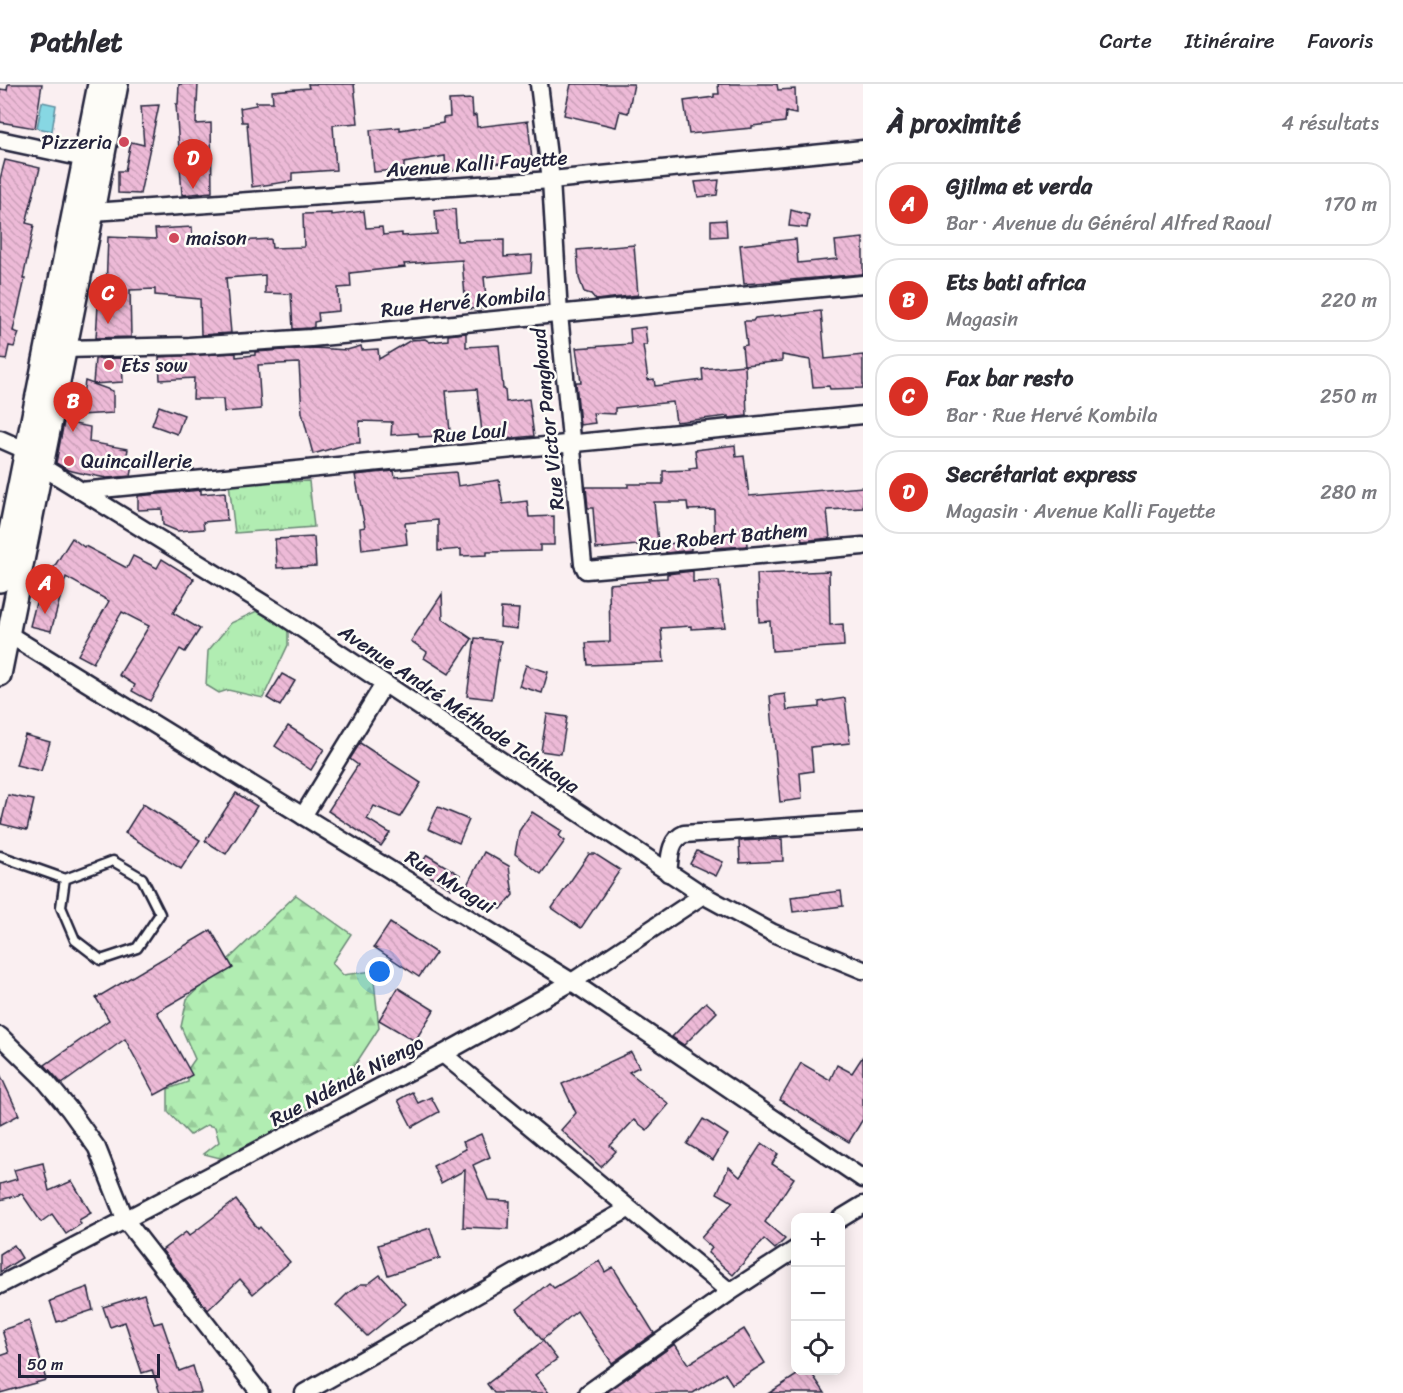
<!DOCTYPE html>
<html lang="fr">
<head>
<meta charset="utf-8">
<style>
  :root { --surface:#fff; --page:#f2f2f3; --text:#2b2b33; --muted:#7c7c81; --line:#e1e1e2; --accent:#d93025 }
  body { margin:0; font-family:Sriracha,sans-serif; background:var(--page); color:var(--text) }
  .controls { position:absolute; right:18px; bottom:18px; display:grid; overflow:hidden; border-radius:12px; box-shadow:0 3px 15px #0003 }
  .controls button { width:54px; height:54px; display:grid; place-items:center; padding:0; border:0; border-bottom:2px solid var(--line); background:var(--surface); color:var(--text); font:30px sans-serif }
  .scale { position:absolute; left:18px; bottom:15px; width:142px; box-sizing:border-box; padding-left:6px; border:3px solid #22223b; border-top:0; font-size:16px; line-height:21px; white-space:nowrap; color:#22223b; -webkit-text-stroke:4px #fdfcf7; paint-order:stroke }
  .you { position:absolute; left:380px; top:888px; width:21px; height:21px; margin:-15px; border:4px solid #fff; border-radius:50%; background:#1a73e8; box-shadow:0 0 0 9px #1a73e833 }
  .badge { display:grid; place-items:center; width:39px; height:39px; border-radius:50%; background:var(--accent); color:#fff; font-size:20px; font-weight:700 }
  .pin { position:absolute; translate:-50% -50px; filter:drop-shadow(0 2px 3px #0008) }
  .pin::after { content:''; position:absolute; top:32px; width:21px; height:18px; background:inherit; clip-path:polygon(0 0,100% 0,50% 100%) }
  .list { margin:0; padding:0; list-style:none }
  h2 { display:flex; justify-content:space-between; align-items:center; height:78px; margin:0; padding:0 24px; font-size:26px }
  h2 small { font-size:20px; font-weight:400; color:var(--muted) }
  .list li { display:grid; grid-template-columns:39px 1fr auto; gap:18px; align-items:center; box-sizing:border-box; height:84px; margin:0 12px 12px; padding:0 12px; border:2px solid var(--line); border-radius:24px }
  .list b { display:block; font-size:22px; white-space:nowrap }
  .list p { margin:0; font-size:20px; white-space:nowrap; color:var(--muted) }
  .list em { font-size:20px; font-style:normal; color:var(--muted) }
  .icon { flex:none; width:33px; height:33px; fill:none; stroke:currentColor; stroke-width:2; stroke-linecap:round; stroke-linejoin:round }
  .map { position:relative; flex:none; width:863px; height:1309px; overflow:hidden }
  header { display:flex; align-items:center; gap:36px; box-sizing:border-box; height:84px; padding:0 30px; background:var(--surface); border-bottom:2px solid var(--line) }
  header strong { font-size:28px }
  nav { display:flex; gap:33px; margin-inline-start:auto; font-size:21px }
  main { display:flex }
  aside { flex:1; background:var(--surface) }
  .map>svg:first-child { display:block }
</style>
</head>
<body>
<header>
<strong>Pathlet</strong>
<nav><a>Carte</a><a>Itinéraire</a><a>Favoris</a></nav>
</header>
<main>
<div class="map">
<svg width="863" height="1309" viewBox="0 0 863 1309">
  <defs>
    <pattern id="grass-tufts" width="24" height="20" patternUnits="userSpaceOnUse" patternTransform="scale(1.5)"><rect width="24" height="20" fill="#b1edb2"/><path d="M3 7l-1-3M5 7V3M7 7l1-3M15 17l-1-3M17 17v-4M19 17l1-3" fill="none" stroke="#98cb9a"/></pattern>
    <pattern id="forest-firs" width="22" height="20" patternUnits="userSpaceOnUse" patternTransform="scale(1.5)"><rect width="22" height="20" fill="#b1edb2"/><path d="M5 1l3.5 6h-7zM16 11l3.5 6h-7z" fill="#98cb9a"/></pattern>
    <pattern id="building-back-hatch" width="6" height="6" patternUnits="userSpaceOnUse" patternTransform="scale(1.5)"><rect width="6" height="6" fill="#edbad7"/><path d="M-1 5l2 2M0 0l6 6M5-1l2 2" fill="none" stroke="#cba0b9"/></pattern>
  </defs>
  <rect width="100%" height="100%" fill="#faeff1"/>
  <filter id="ink" filterUnits="userSpaceOnUse"><feTurbulence type="fractalNoise" baseFrequency=".0167" numOctaves="2"/><feDisplacementMap in="SourceGraphic" scale="12" xChannelSelector="R" yChannelSelector="G"/><feConvolveMatrix kernelMatrix="1 2 1 2 8 2 1 2 1" color-interpolation-filters="sRGB"/></filter>
  <g filter="url(#ink)">
    <g fill="url(#grass-tufts)" stroke="#6a8876" stroke-width="1.5">
      <polygon points="309,397 314,443 235,449 229,399"/>
      <polygon points="261,525 288,546 288,561 263,614 228,606 219,609 206,601 208,567 231,539"/>
    </g>
    <polygon fill="url(#forest-firs)" stroke="#6a8876" stroke-width="1.5" points="296,811 351,850 332,879 343,891 373,887 379,944 342,1001 232,1077 204,1070 219,1058 215,1043 207,1041 190,1051 168,1028 168,1005 188,998 188,985 195,975 181,943 187,915"/>
    <polygon fill="#87d7e3" stroke="#5f8fa0" stroke-width="1.5" points="42,18 56,21 52,47 37,44"/>
    <g fill="url(#building-back-hatch)" stroke="#22223b" stroke-width="1.5">
      <polygon points="8,0 42,0 35,44 0,38 0,5 7,6"/>
      <polygon points="179,0 198,0 196,40 211,39 212,108 182,111 176,20 178,20"/>
      <polygon points="308,0 354,0 358,39 333,41 336,86 292,89 292,97 252,103 247,38 242,38 240,24 256,21 256,18 273,18 272,7 309,4"/>
      <polygon points="571,0 634,0 628,29 620,27 616,43 564,31"/>
      <polygon points="718,0 777,0 778,6 795,5 796,30 786,28 785,38 752,42 752,44 689,50 684,17 714,13 714,10 719,10"/>
      <polygon points="472,15 473,32 476,31 477,43 528,37 532,76 479,81 479,85 446,87 445,72 404,79 404,85 374,88 370,46 400,43 400,46 443,39 443,34 450,33 449,16"/>
      <polygon points="159,21 140,110 118,109 118,87 125,87 131,58 144,61 141,22"/>
      <polygon points="5,76 40,84 26,139 34,141 23,195 25,195 13,247 19,249 14,263 9,262 6,276 0,275 0,95"/>
      <polygon points="719,96 717,111 698,113 695,98"/>
      <polygon points="455,125 457,157 504,156 504,173 532,171 531,188 484,193 487,224 466,225 462,176 404,180 405,183 350,189 351,203 338,204 339,227 318,229 319,237 314,238 314,243 310,244 293,245 291,210 265,209 265,191 226,194 231,249 201,251 200,215 155,211 155,205 130,206 131,253 96,254 98,221 103,221 102,205 106,205 108,153 156,155 155,145 192,143 193,160 271,155 272,164 304,163 303,130 331,129 331,131 364,127 366,144 382,143 383,151 402,149 402,152 437,150 435,127"/>
      <polygon points="791,126 809,131 807,144 789,142"/>
      <polygon points="726,136 727,152 711,153 711,137"/>
      <polygon points="863,154 863,190 744,200 740,161 796,155 798,179 837,175 835,157"/>
      <polygon points="634,161 638,211 596,216 591,210 584,208 579,194 577,166"/>
      <polygon points="821,227 825,275 863,271 863,304 830,305 829,302 813,303 810,276 782,271 782,277 745,281 747,332 728,334 728,332 676,338 673,318 615,324 615,330 593,329 595,339 580,341 576,298 581,298 576,264 631,260 630,245 645,243 647,261 643,261 648,296 654,295 655,302 703,296 702,285 744,281 742,262 747,261 744,237 753,237 755,234"/>
      <polygon points="466,249 466,263 499,261 503,305 505,305 506,318 529,315 534,352 483,357 477,305 446,307 450,347 438,348 437,352 419,353 418,349 391,351 392,338 359,337 360,359 351,359 313,370 302,329 299,279 258,281 261,325 224,328 223,315 193,315 194,294 160,296 159,273 236,269 236,273 255,271 255,268 315,264 347,266 361,262 362,266 378,265 379,275 411,256 425,255 430,258 448,256 448,251"/>
      <polygon points="122,274 123,298 93,300 95,275"/>
      <polygon points="85,297 113,307 113,329 80,331"/>
      <polygon points="159,322 184,331 177,350 152,341"/>
      <polygon points="64,338 90,343 89,358 128,365 126,376 134,377 131,392 107,394 85,390 68,386 56,379"/>
      <polygon points="735,361 736,373 744,372 749,412 863,403 863,424 827,426 830,454 802,457 800,442 746,447 747,462 715,464 714,425 688,426 687,418 654,418 658,459 596,465 593,424 588,424 586,403 628,403 628,400 663,400 663,387 690,386 689,384 697,383 695,366"/>
      <polygon points="394,387 395,393 456,388 458,402 499,396 503,420 527,417 529,433 554,432 554,461 540,461 540,467 487,468 487,471 461,472 461,465 438,467 438,436 405,439 407,460 362,466 360,444 365,443 355,391"/>
      <polygon points="201,406 201,410 225,408 227,436 203,438 204,445 177,447 163,441 162,425 138,426 138,412"/>
      <polygon points="314,453 316,482 277,484 275,455"/>
      <polygon points="72,454 84,463 85,462 127,484 133,472 157,484 162,475 194,495 173,529 200,545 185,568 180,565 150,617 132,607 135,601 119,591 149,542 122,528 93,579 78,571 109,517 66,493 51,547 30,542 39,507"/>
      <polygon points="691,458 691,466 666,469 665,460"/>
      <polygon points="693,487 693,498 719,497 725,543 691,545 691,542 661,544 664,578 588,581 586,559 610,558 609,500 649,497 649,495 667,494 667,490"/>
      <polygon points="829,487 830,541 843,540 844,562 772,567 770,537 759,538 757,490"/>
      <polygon points="442,510 443,535 472,555 449,590 424,574 427,568 411,557"/>
      <polygon points="501,524 519,525 517,545 500,543"/>
      <polygon points="475,554 501,557 492,615 467,612"/>
      <polygon points="526,581 548,588 542,609 519,602"/>
      <polygon points="282,590 295,597 280,622 267,614"/>
      <polygon points="785,610 787,626 819,623 819,618 845,614 850,659 811,663 813,687 800,689 802,715 780,718 770,612"/>
      <polygon points="547,630 567,633 561,670 541,667"/>
      <polygon points="288,642 324,665 311,686 275,662"/>
      <polygon points="25,651 50,658 41,687 16,681"/>
      <polygon points="360,659 421,699 400,733 374,722 367,735 390,749 381,762 328,727 358,681 350,675"/>
      <polygon points="236,709 257,722 226,770 205,757"/>
      <polygon points="8,711 34,716 27,746 1,740"/>
      <polygon points="143,720 200,756 181,785 125,749"/>
      <polygon points="438,723 469,736 459,759 428,745"/>
      <polygon points="532,728 562,747 559,752 565,757 541,790 515,770 519,747"/>
      <polygon points="782,755 783,777 740,779 739,757"/>
      <polygon points="697,767 723,778 716,792 690,780"/>
      <polygon points="484,768 509,782 513,811 501,825 465,805"/>
      <polygon points="589,770 595,770 620,786 581,844 552,824"/>
      <polygon points="427,771 460,791 451,805 418,785"/>
      <polygon points="841,807 843,822 793,828 791,813"/>
      <polygon points="390,839 436,869 419,893 374,863"/>
      <polygon points="211,846 233,884 157,928 192,991 155,1011 125,955 62,1000 45,981 109,936 96,914"/>
      <polygon points="398,904 434,926 415,957 379,936"/>
      <polygon points="706,918 717,928 684,961 672,953"/>
      <polygon points="631,968 639,983 629,988 669,1020 647,1046 634,1036 610,1062 616,1067 601,1083 561,1046 576,1029 562,1000"/>
      <polygon points="863,972 863,1035 849,1058 780,1016 801,979 830,996 837,981 852,989"/>
      <polygon points="0,990 19,1031 0,1041"/>
      <polygon points="412,1008 418,1019 431,1013 439,1028 412,1043 398,1016"/>
      <polygon points="703,1035 728,1051 713,1076 687,1060"/>
      <polygon points="481,1050 490,1073 473,1081 488,1116 510,1117 509,1145 463,1143 465,1086 441,1099 433,1082 466,1065 463,1058"/>
      <polygon points="762,1059 778,1070 772,1080 794,1094 765,1138 785,1155 775,1165 764,1155 733,1191 708,1169 712,1164 701,1154 733,1118 717,1109 729,1083 740,1093"/>
      <polygon points="43,1079 49,1107 72,1097 91,1129 79,1136 81,1140 66,1150 52,1130 41,1138 22,1110 0,1116 0,1100 17,1095 14,1086"/>
      <polygon points="236,1116 258,1145 260,1143 290,1178 253,1210 240,1195 208,1226 162,1166 186,1148 189,1152"/>
      <polygon points="430,1144 440,1174 388,1191 378,1161"/>
      <polygon points="14,1161 22,1174 0,1188 0,1170"/>
      <polygon points="599,1177 605,1188 613,1183 654,1249 612,1279 577,1227 542,1256 517,1225 549,1199 554,1204"/>
      <polygon points="380,1191 406,1220 367,1252 336,1221 348,1209 361,1200 368,1200"/>
      <polygon points="88,1203 93,1226 57,1238 50,1217"/>
      <polygon points="144,1210 154,1240 162,1238 179,1287 193,1282 201,1309 160,1309 152,1286 142,1289 125,1238 110,1243 103,1223"/>
      <polygon points="29,1237 46,1296 0,1309 0,1272 9,1269 2,1246"/>
      <polygon points="744,1245 765,1279 732,1300 725,1289 693,1309 606,1309 675,1260 688,1280"/>
      <polygon points="543,1257 557,1275 535,1291 549,1309 494,1309 487,1300"/>
      <polygon points="803,1287 810,1287 825,1309 769,1309"/>
    </g>
    <g fill="none" stroke-linecap="round" stroke-linejoin="round">
      <g stroke="#22223b" stroke-width="13">
        <polyline id="service" points="0,772 65,795 113,777 142,794 160,830 137,864 101,876 75,856 61,823 65,795"/>
      </g>
      <g stroke="#22223b" stroke-width="21">
        <g id="minor">
          <polyline points="539,0 551,96 559,230 583,480 586,486 863,462"/>
          <polyline points="0,56 84,74"/>
          <polyline points="93,128 551,96 863,65"/>
          <polyline points="65,265 189,262 311,254 863,200"/>
          <polyline points="0,355 25,366"/>
          <polyline points="41,382 274,526 703,811 773,849 863,886"/>
          <polyline points="81,407 863,331"/>
          <polyline points="8,550 572,898 863,1095"/>
          <polyline points="303,732 384,600"/>
          <path d="M 668,789 C 670,775 669,756 684,750 L 863,738"/>
          <polyline points="0,952 43,994 69,1025 97,1064 126,1137 260,1309"/>
          <polyline points="443,970 730,1208"/>
          <polyline points="840,1135 863,1121"/>
          <polyline points="0,1201 443,970 572,898 703,811"/>
          <polyline points="304,1309 628,1125"/>
          <polyline points="588,1309 730,1208 796,1165"/>
        </g>
      </g>
      <g stroke="#22223b" stroke-width="26">
        <g id="tertiary">
          <polyline points="0,497 99,0"/>
          <polyline points="0,591 93,128 117,0"/>
        </g>
      </g>
      <use href="#service" stroke="#fdfcf7" stroke-width="8"/>
      <use href="#minor" stroke="#fdfcf7" stroke-width="16"/>
      <use href="#tertiary" stroke="#fdfcf7" stroke-width="21"/>
    </g>
  </g>
  <g fill="#d1495b" stroke="#fdfcf7" stroke-width="2">
    <circle cx="124" cy="58" r="6"/>
    <circle cx="174" cy="154" r="6"/>
    <circle cx="109" cy="281" r="6"/>
    <circle cx="69" cy="377" r="6"/>
  </g>
  <g text-anchor="middle" dominant-baseline="central" stroke-width="5" stroke-linejoin="round" paint-order="stroke">
    <g font-size="20" fill="#22223b" stroke="#fdfcf7" text-anchor="start">
      <text x="112" y="58" text-anchor="end">Pizzeria</text>
      <text x="186" y="154">maison</text>
      <text x="121" y="281">Ets sow</text>
      <text x="81" y="377">Quincaillerie</text>
    </g>
    <g font-size="20" fill="#22223b" stroke="#fdfcf7">
      <text transform="translate(477 80) rotate(-4)">Avenue Kalli Fayette</text>
      <text transform="translate(463 218) rotate(-6)">Rue Hervé Kombila</text>
      <text transform="translate(548 335) rotate(-96)">Rue Victor Panghoud</text>
      <text transform="translate(470 349) rotate(-5)">Rue Loul</text>
      <text transform="translate(723 453) rotate(-5)">Rue Robert Bathem</text>
      <text transform="translate(459 625) rotate(34)">Avenue André Méthode Tchikaya</text>
      <text transform="translate(450 798) rotate(32)">Rue Mvagui</text>
      <text transform="translate(347 997) rotate(-28)">Rue Ndéndé Niengo</text>
    </g>
  </g>
</svg>
<div class="controls">
<button>+</button>
<button>−</button>
<button><svg class="icon" aria-label="locate" viewBox="0 0 24 24"><circle cx="12" cy="12" r="6"/><path d="M12 2v4M12 18v4M2 12h4M18 12h4"/></svg></button>
</div>
<div class="scale">50 m</div>
<div class="you"></div>
<div class="pin badge" style="left:45px;top:530px">A</div>
<div class="pin badge" style="left:73px;top:348px">B</div>
<div class="pin badge" style="left:108px;top:240px">C</div>
<div class="pin badge" style="left:193px;top:105px">D</div>
</div>
<aside>
<h2>À proximité<small>4 résultats</small></h2>
<ul class="list">
<li><span class="badge">A</span><div><b>Gjilma et verda</b><p>Bar · Avenue du Général Alfred Raoul</p></div><em>170 m</em></li>
<li><span class="badge">B</span><div><b>Ets bati africa</b><p>Magasin</p></div><em>220 m</em></li>
<li><span class="badge">C</span><div><b>Fax bar resto</b><p>Bar · Rue Hervé Kombila</p></div><em>250 m</em></li>
<li><span class="badge">D</span><div><b>Secrétariat express</b><p>Magasin · Avenue Kalli Fayette</p></div><em>280 m</em></li>
</ul>
</aside>
</main>
</body>
</html>
